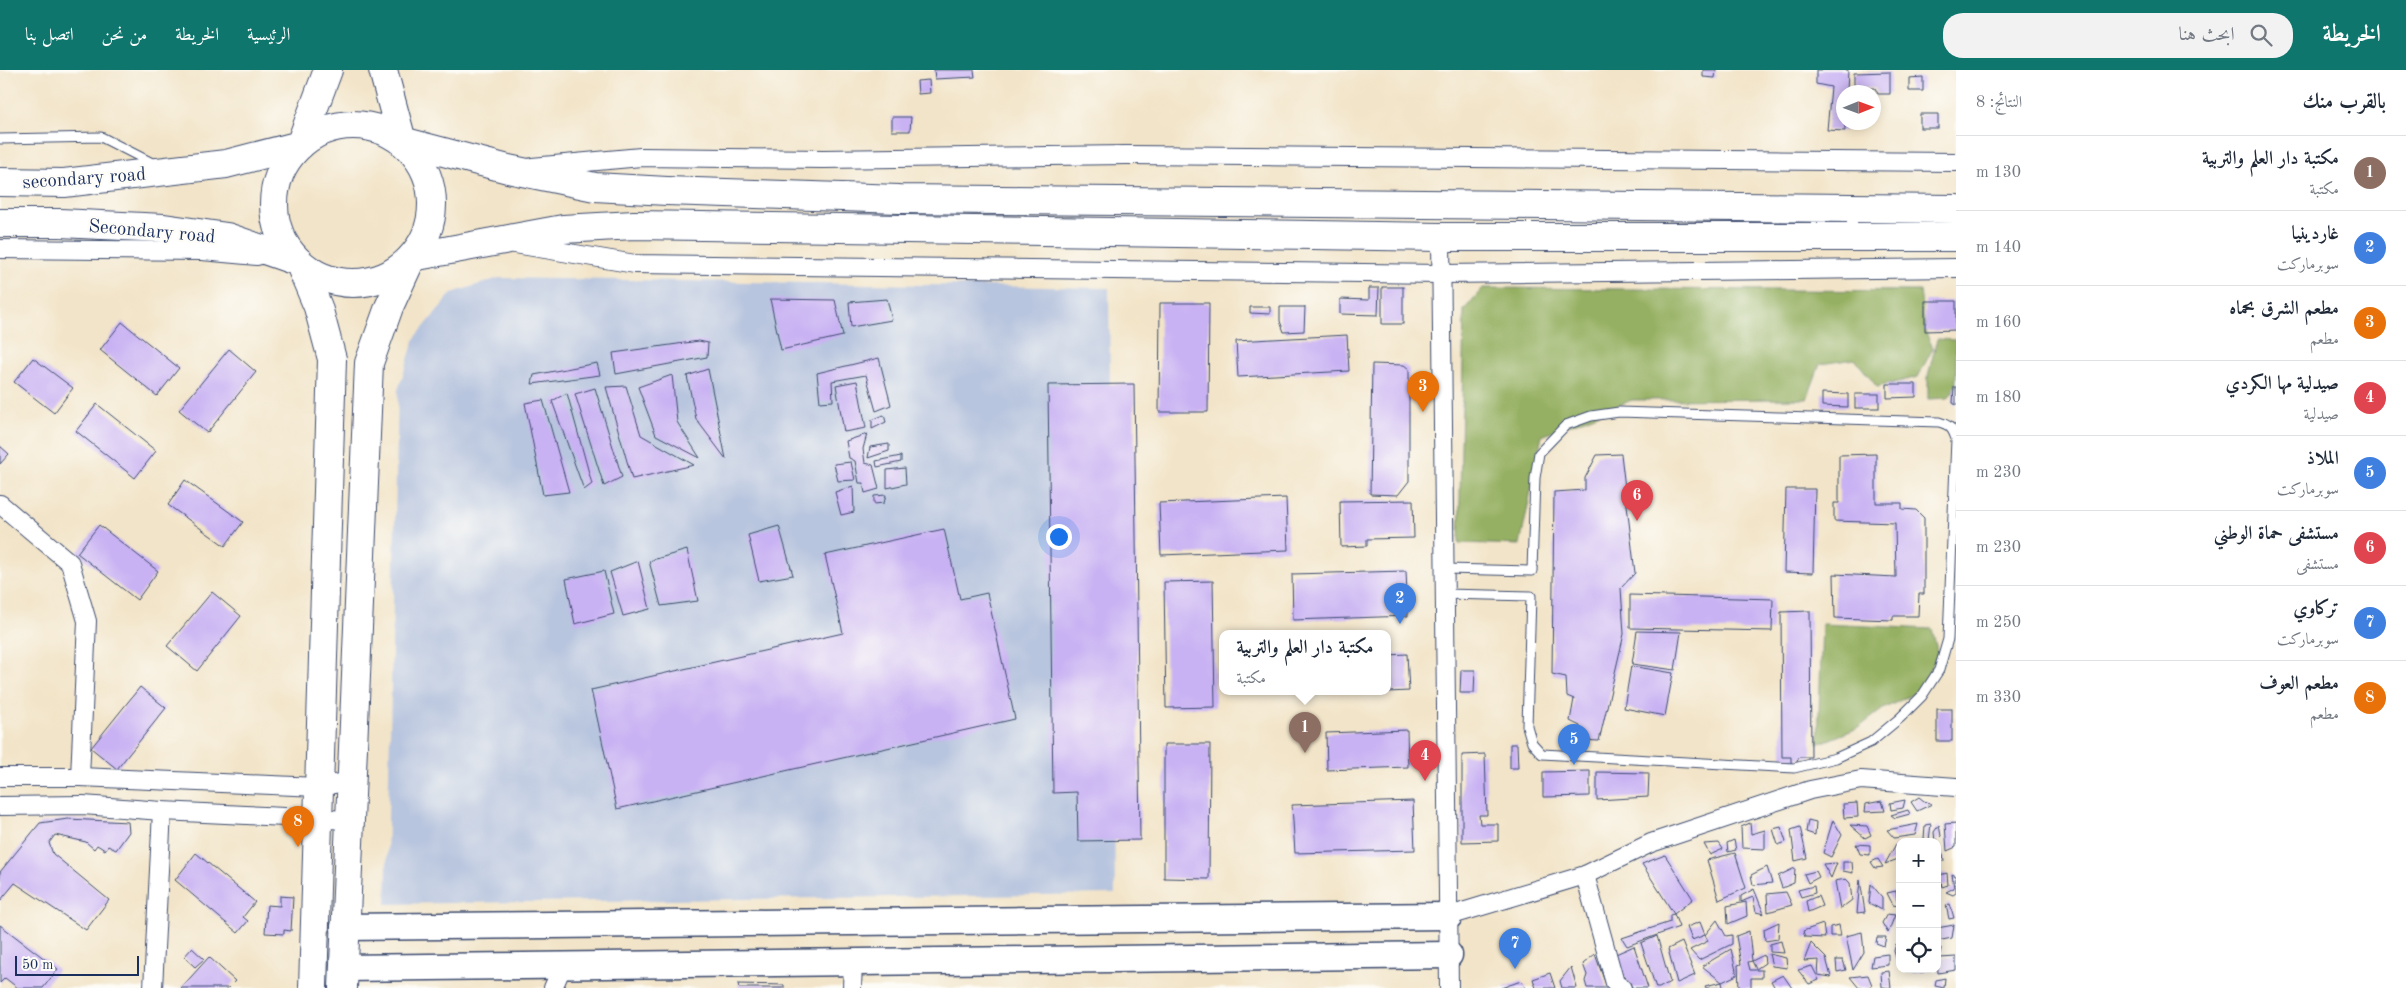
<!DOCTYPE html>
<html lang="ar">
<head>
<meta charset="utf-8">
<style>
	body { margin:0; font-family:"Old Standard TT",Amiri,serif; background:#f2f2f3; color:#1f2937; direction:rtl }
	.controls { position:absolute; right:15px; bottom:15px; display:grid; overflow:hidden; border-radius:10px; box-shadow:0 2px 12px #0003 }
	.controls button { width:45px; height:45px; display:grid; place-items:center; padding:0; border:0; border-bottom:1px solid #e0e1e3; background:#fff; color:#1f2937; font:25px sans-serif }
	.compass { position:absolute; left:1836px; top:15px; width:45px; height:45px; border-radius:50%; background:#fff; box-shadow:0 2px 12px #0003; rotate:89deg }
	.scale { position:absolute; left:15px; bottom:12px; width:124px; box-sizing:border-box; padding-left:5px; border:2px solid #1b2f5e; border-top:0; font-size:14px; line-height:18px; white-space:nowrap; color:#1b2f5e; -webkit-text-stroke:4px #fdfcf7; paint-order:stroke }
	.you { position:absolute; left:1058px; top:466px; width:18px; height:18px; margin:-12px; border:4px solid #fff; border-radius:50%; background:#1a73e8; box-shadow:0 0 0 8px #1a73e833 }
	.badge { display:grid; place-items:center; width:32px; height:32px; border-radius:50%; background:#0f766e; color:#fff; font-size:16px; font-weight:700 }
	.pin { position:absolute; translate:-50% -41px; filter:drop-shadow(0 1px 2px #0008) }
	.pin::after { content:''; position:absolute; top:26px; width:18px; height:15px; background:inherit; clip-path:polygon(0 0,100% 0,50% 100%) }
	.popup { position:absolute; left:1219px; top:560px; width:172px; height:65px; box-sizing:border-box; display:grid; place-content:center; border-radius:10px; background:#fff; filter:drop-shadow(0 1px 4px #0005); font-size:16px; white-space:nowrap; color:#747a83 }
	.popup b { font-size:19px; color:#1f2937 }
	.popup::after { content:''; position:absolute; left:50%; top:100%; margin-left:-10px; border:10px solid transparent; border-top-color:#fff }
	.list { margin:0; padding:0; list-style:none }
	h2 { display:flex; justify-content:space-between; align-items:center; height:65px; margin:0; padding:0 20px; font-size:21px }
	h2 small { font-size:16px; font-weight:400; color:#747a83 }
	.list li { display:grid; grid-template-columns:32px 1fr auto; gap:15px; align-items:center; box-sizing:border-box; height:75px; padding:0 20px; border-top:1px solid #e0e1e3 }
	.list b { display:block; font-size:19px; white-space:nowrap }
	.list p { margin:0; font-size:16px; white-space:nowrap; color:#747a83 }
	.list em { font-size:16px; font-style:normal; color:#747a83 }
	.icon { flex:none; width:28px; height:28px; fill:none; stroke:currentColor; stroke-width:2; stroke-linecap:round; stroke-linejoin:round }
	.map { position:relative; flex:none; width:1956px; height:918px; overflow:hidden; direction:ltr }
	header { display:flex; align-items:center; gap:30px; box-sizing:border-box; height:70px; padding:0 25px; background:#0f766e; color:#fff }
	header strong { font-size:24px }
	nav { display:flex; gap:28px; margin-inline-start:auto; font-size:18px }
	.search { width:350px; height:45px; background:#f2f2f3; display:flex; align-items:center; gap:12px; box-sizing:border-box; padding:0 18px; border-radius:20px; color:#747a83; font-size:19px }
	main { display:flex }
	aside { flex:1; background:#fff }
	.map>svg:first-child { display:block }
	.industrial { fill:#b8c5de }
	.forest { fill:#95b062; stroke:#587060 }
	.building { fill:#c9b2f3 }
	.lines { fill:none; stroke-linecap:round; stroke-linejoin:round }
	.lane-casing { stroke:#3b4a6e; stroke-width:11 }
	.street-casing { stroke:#3b4a6e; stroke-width:20 }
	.secondary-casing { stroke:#3b4a6e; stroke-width:29 }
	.primary-casing { stroke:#3b4a6e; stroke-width:30 }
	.lane { stroke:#fff; stroke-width:9 }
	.street { stroke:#fff; stroke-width:18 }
	.secondary { stroke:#fff; stroke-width:26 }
	.primary { stroke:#fff; stroke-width:28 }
	.labels { text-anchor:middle; stroke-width:5; stroke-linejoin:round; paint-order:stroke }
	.street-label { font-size:19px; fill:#1b2f5e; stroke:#fdfcf7 }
</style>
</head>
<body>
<header>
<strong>الخريطة</strong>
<div class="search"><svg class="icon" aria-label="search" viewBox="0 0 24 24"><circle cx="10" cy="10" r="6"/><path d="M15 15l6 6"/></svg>ابحث هنا</div>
<nav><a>الرئيسية</a><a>الخريطة</a><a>من نحن</a><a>اتصل بنا</a></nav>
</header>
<main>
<aside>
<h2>بالقرب منك<small>النتائج: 8</small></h2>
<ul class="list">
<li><span class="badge" style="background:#8d6e63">1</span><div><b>مكتبة دار العلم والتربية</b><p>مكتبة</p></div><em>130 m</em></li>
<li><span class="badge" style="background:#3f7fe0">2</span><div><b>غاردينيا</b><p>سوبرماركت</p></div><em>140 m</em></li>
<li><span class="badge" style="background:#e8710a">3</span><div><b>مطعم الشرق بحماه</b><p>مطعم</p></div><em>160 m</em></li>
<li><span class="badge" style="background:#e0444e">4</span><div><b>صيدلية مها الكردي</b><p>صيدلية</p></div><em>180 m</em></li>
<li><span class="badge" style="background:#3f7fe0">5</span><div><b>الملاذ</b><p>سوبرماركت</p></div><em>230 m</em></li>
<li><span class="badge" style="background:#e0444e">6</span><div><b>مستشفى حماة الوطني</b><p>مستشفى</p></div><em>230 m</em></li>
<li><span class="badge" style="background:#3f7fe0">7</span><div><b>تركاوي</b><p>سوبرماركت</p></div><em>250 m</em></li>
<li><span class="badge" style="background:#e8710a">8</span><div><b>مطعم العوف</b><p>مطعم</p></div><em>330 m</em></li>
</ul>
</aside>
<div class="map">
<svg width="1956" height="918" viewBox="0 0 1956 918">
	<rect width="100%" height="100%" fill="#fdfcf7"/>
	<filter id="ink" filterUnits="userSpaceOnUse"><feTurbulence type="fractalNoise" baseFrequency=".02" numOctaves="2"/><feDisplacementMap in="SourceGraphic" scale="10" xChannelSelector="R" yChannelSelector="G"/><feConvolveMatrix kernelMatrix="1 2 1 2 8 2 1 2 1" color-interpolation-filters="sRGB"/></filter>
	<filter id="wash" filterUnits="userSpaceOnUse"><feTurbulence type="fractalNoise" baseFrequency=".0096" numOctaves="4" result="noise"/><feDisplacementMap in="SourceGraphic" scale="20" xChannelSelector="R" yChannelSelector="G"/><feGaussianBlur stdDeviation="1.12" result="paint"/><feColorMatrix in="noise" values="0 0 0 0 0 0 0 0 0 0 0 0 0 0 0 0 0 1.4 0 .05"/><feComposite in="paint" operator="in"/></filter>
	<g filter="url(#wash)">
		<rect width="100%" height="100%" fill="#f2e4c8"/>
		<path class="industrial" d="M499,208L1109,218L1115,824L386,834L398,320L415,268L452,223Z"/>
		<g class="forest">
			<path d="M1483,218L1920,221L1925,261L1933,278L1918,307L1877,317L1855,289L1820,294L1807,329L1632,330L1542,366L1520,475L1459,473L1464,240Z"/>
			<path d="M1937,269L1956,270V317L1948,328L1928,329V306Z"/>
			<path d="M1822,554L1932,559L1938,584L1919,621L1883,639L1858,658L1818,674Z"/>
		</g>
		<g id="blocks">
			<g class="building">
				<path d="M934,0H974L975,7L935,9Z"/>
				<path d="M1703,0H1716L1715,8L1703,7Z"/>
				<path d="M1816,0H1848L1847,22H1844L1845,61L1827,60L1831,17L1816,14Z"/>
				<path d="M1890,2V24H1878L1875,18L1854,19V3Z"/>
				<path d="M1923,7V21H1909V8Z"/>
				<path d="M929,10L930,23L918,24L917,11Z"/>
				<rect x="1920" y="44" width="18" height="14"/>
				<path d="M892,47H911L910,61H892Z"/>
				<rect x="1382" y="217" width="21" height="37"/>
				<path d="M1369,218H1379L1378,245L1340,244V229L1369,230Z"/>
				<path d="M770,229L835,230L843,266L781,280Z"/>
				<path d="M887,229L892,250L851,257L849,232Z"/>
				<path d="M1925,231H1956V260L1925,261Z"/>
				<path d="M1160,233H1209L1208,342H1159Z"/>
				<path d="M1250,237H1270V244L1250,243Z"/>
				<path d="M1280,237H1305L1304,261L1284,262L1280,251Z"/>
				<path d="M122,252L179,298L157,326L100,280Z"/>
				<path d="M1347,265L1349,301L1238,307L1236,271Z"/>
				<path d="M699,271L708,273L707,287L616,304L613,283Z"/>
				<path d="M229,279L256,302L207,363L179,340Z"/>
				<path d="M33,288L73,318L54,343L14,312Z"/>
				<path d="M879,288L891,335L876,341L866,305L832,311L833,331L820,332L817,303Z"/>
				<path d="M597,293L600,305L532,314L534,305Z"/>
				<path d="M1372,294L1404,295L1409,299V411L1398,425L1370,424Z"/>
				<path d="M708,299L726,389L696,349L687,306Z"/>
				<path d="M672,305L677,352L700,388L656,365L638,317Z"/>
				<path d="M857,311L866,358L844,362L836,315Z"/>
				<path d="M1134,314L1140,770L1078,771L1077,722L1053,723L1048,315Z"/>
				<path d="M1887,314H1916V327L1887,328Z"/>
				<path d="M626,316L641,365L694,395L632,409L606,317Z"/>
				<path d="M1954,317H1956V335L1953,333Z"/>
				<path d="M595,318L622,407L604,416L575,324Z"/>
				<path d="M567,323L592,414L584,420L552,331Z"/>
				<path d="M1822,323L1848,324V337L1822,336Z"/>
				<rect x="1855" y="324" width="24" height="14"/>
				<path d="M543,330L569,422L543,425L525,333Z"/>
				<path d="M97,334L156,381L135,408L76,361Z"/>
				<path d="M884,345L886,352L872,359V350Z"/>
				<path d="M867,364L863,379L865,393L873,395L879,419L865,423L863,413H859L855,391L849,388L846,371Z"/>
				<path d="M889,374V381L868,388L870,377Z"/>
				<path d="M0,376L9,384L0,394Z"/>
				<path d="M1621,384L1635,503L1621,518L1624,564L1599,671L1579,670L1580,656L1570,651L1574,629L1567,626L1566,607L1552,604L1554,422L1585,420V408L1597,385Z"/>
				<path d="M1876,384V433H1902V439L1916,440L1924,448V524H1919L1918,546H1893V550L1835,548L1834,504L1896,507L1895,453L1834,451V433H1839V385Z"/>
				<path d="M901,386V392L877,397L876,391Z"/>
				<path d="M851,392L855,410L838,411L834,394Z"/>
				<path d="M905,398L906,414L887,418V400Z"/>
				<path d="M185,410L243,452L225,476L168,435Z"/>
				<path d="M853,416L854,442L841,445L835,422Z"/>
				<path d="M1786,419H1815L1813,503L1784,502Z"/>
				<path d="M886,425L884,433L874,434V426Z"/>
				<path d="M1286,428L1288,480L1161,485L1159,433Z"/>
				<path d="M1413,430L1414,468L1367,469V476L1341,477L1340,431Z"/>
				<path d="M99,455L158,501L137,530L77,483Z"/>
				<path d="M779,456L793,505L759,511L748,465Z"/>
				<path d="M944,459L960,529L987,523L1015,649L617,739L591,620L843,563L825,485Z"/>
				<path d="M687,480L698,531L661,536L649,491Z"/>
				<path d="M638,491L650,539L623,546L610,502Z"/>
				<path d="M604,501L614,544L575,554L566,509Z"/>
				<path d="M1406,501L1408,546L1293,550L1292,504Z"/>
				<path d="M1213,511L1215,637L1166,638L1164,512Z"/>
				<path d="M212,522L241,546L197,601L167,576Z"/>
				<path d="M1630,525L1773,529L1772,561L1630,558Z"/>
				<path d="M1810,541L1811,687H1799L1796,694H1791V687H1782L1781,542Z"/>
				<path d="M1637,561L1681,562L1675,600L1632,594Z"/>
				<path d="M1407,584L1409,621L1388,622V585Z"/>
				<path d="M1631,596L1673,603L1665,646L1624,638Z"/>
				<path d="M1461,600H1475L1474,623H1460Z"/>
				<path d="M140,617L166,638L117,699L91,678Z"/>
				<rect x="1937" y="639" width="15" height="32"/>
				<path d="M1407,660L1408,697L1327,700L1326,663Z"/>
				<path d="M1164,674H1210L1209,809L1164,808Z"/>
				<path d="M1510,674H1517L1518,698H1510Z"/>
				<path d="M1485,684L1487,745H1479L1480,754H1498V771L1462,772V685Z"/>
				<path d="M1590,701V726L1543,727V702Z"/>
				<path d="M1597,702L1649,703L1648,727L1597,730Z"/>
				<path d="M1919,727L1924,731L1932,734L1917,741L1911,732Z"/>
				<path d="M1905,730L1903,738L1891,740L1890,733Z"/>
				<path d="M1413,731L1415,780L1295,783L1292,735Z"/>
				<path d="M1882,731L1885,741L1865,742L1866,734Z"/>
				<path d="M1857,733L1858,747L1844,748L1843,734Z"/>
				<path d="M1908,740L1910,744L1895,748L1891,745Z"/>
				<path d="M68,749L128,752L129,762L116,780L108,776L105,780L97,775L94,779L86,772L55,765L49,773L53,784L109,830L86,860L15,813L0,831V802L40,753Z"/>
				<path d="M1808,750L1816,752L1815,765L1806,762Z"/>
				<path d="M1833,750L1842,765L1831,787L1823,783Z"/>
				<path d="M1750,753L1751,764L1765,760V779L1742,778L1741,757Z"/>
				<path d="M1956,753V777L1947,781L1945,754Z"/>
				<path d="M1918,754L1915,765L1894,768L1887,760Z"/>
				<path d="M1931,754L1929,770L1924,769L1925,755Z"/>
				<path d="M1850,755L1867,756L1871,765L1865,768Z"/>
				<path d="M1939,755L1941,766L1935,772L1934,762Z"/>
				<path d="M1781,757L1786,772L1778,775L1773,759Z"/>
				<path d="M1800,757L1807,788L1795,791L1791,760Z"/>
				<path d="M1734,770L1736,780L1728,782L1727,773Z"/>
				<path d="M1719,773L1723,779L1710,785L1704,774Z"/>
				<path d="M1856,774L1870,775V785L1860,784Z"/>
				<path d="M1896,774L1898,789L1885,794Z"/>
				<path d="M196,783L255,832L243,847L248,851L238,863L175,810Z"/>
				<path d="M1735,783L1746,818L1719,830L1707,790Z"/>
				<path d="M1937,783L1943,784L1944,791L1937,792Z"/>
				<path d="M1665,785L1693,829L1674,844L1642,794Z"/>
				<path d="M1878,789L1883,797L1875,798L1871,792Z"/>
				<path d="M1843,792H1852L1853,803L1843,801Z"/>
				<path d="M1837,793L1831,808L1823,794Z"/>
				<path d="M1767,797L1772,813L1753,815L1751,805Z"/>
				<path d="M1795,798L1794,813L1782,818L1778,806Z"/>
				<path d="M1816,801L1819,807L1808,813L1804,804Z"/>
				<path d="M1947,803L1948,815L1942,817L1940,805Z"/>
				<path d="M1952,804L1956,806V823L1953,825L1946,822L1954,818Z"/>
				<path d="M1846,809L1850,813L1852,830L1840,839L1835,811Z"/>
				<path d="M1860,810L1865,842L1857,843Z"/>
				<path d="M1871,814L1882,827V840L1869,833Z"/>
				<path d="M1814,816L1815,823L1801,827L1798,820Z"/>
				<path d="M1754,819L1764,844L1756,842L1753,827L1741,832V826Z"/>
				<path d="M1896,821L1898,836L1893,835L1887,823Z"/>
				<path d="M1786,822L1792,835L1768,842L1767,824Z"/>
				<path d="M280,826L293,827L291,861L284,860V864L265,863L267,835L280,836Z"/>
				<path d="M1818,826L1822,836L1808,842L1806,831Z"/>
				<path d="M1746,832L1747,846L1728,854L1727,836Z"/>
				<path d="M1950,834L1954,848L1949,849L1946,835Z"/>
				<path d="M1674,844L1679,857L1627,876L1622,868L1670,852V845Z"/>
				<path d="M1887,844L1895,845L1888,863L1882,853Z"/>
				<path d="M1717,850L1726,866L1732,865V874L1699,890L1690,880L1708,871L1705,865Z"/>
				<path d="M1700,852L1705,865L1692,870L1687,857Z"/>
				<path d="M1779,852L1778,869L1765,871L1764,859Z"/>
				<path d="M1823,854L1825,868L1805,867L1803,861Z"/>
				<path d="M0,855L58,899L43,918H18L5,908L0,913Z"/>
				<path d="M1839,855L1841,866H1830V857Z"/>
				<path d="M1954,855L1952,868L1937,871V858Z"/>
				<path d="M1749,861L1752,891L1764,885L1765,893L1756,899L1752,891L1748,892L1750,900H1762V908H1751V918H1739L1738,895L1741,894L1736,866Z"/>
				<path d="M1862,862L1864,882L1853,900L1846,866Z"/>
				<path d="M1657,866L1670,912L1659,918H1656L1641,873Z"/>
				<path d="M1877,867H1886L1884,876L1876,873Z"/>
				<path d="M1781,871L1784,883L1770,882V874Z"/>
				<path d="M1682,872L1695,905L1677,913L1668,879Z"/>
				<path d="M1811,873L1826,888L1831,907L1818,905L1819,890L1804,891Z"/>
				<path d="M1896,874L1900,879V894H1898L1894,881Z"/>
				<path d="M1634,876L1648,918H1633L1623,906L1615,905L1609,887Z"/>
				<path d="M192,878L204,889L195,897L184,887Z"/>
				<path d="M1937,878H1941L1940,888L1956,887V900L1938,903Z"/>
				<path d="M1731,879L1737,905L1722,912L1702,896Z"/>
				<path d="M1595,884L1607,918H1587L1585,911L1587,905L1583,894Z"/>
				<path d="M1769,884L1786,888L1787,898L1772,896Z"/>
				<path d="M1888,884V895L1871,897L1873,886Z"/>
				<path d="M209,887L235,911L228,918H181Z"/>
				<path d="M1836,890H1843L1846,900L1837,902Z"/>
				<path d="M1812,896L1819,910L1809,914L1798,900Z"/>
				<path d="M1571,897L1577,918H1562L1560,911Z"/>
				<path d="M1909,899H1923L1924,902L1913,903Z"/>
				<path d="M1889,901L1891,918L1882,917L1881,902Z"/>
				<path d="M1550,903L1555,918H1536L1533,909Z"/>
				<path d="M1783,905L1792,918H1775L1771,911Z"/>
				<path d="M1868,905L1872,915L1868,918H1859L1850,907Z"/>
				<path d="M1945,908L1944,918L1935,916L1936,910Z"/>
				<path d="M1521,911L1526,918H1501Z"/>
				<path d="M1722,912L1723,918H1706L1705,916Z"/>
				<path d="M738,914L784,915V918H739Z"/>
			</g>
		</g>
	</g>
	<g filter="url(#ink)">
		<use href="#blocks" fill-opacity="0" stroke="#3b4a6e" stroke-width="1"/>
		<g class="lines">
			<g class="lane-casing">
				<g id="lane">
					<path d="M0,69L101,67L156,95"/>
					<path d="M1445,499L1532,501L1535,408L1539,383L1566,355L1591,346L1619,342L1939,352C1950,355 1953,359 1956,369L1948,569L1939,600L1922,626L1900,648L1871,672L1836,688L1794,698L1542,684L1532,673L1527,656L1531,526L1445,524"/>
				</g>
			</g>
			<g class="street-casing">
				<g id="street">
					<path d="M532,97L641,87L823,89L1127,85L1956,92"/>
					<path d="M1441,167L1449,918"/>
					<path d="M515,174L635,194L1442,204L1956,198"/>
					<path d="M0,179L202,181L257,186"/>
					<path d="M0,434L70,493L87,551L80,707"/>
					<path d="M0,707H80L318,717L351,711"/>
					<path d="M0,736L83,735L162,741L349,750"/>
					<path d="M1585,805L1615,913L1622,918"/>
					<path d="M1449,846L1585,805L1651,773L1810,720L1861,710L1956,717"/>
					<path d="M153,918L162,741"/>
					<path d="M553,918L563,895"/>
					<path d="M852,918L853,892"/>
				</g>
			</g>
			<g class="secondary-casing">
				<g id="secondary">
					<path d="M344,857L1449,846"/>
					<path d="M343,898L1449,885"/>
				</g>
			</g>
			<g class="primary-casing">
				<g id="primary">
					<path d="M383,0L402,71L508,99L595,117L667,121L899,129L1956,139"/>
					<circle cx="353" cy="134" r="79"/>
					<path d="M0,112L64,113L226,94L300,75L328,0"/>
					<path d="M0,153H60L164,158L227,167L299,192L318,237L332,289L313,918"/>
					<path d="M343,918L369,293L389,237L412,187L563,159L634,155L1441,167H1956"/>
				</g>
			</g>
			<use href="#lane" class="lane"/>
			<use href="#street" class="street"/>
			<use href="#secondary" class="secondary"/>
			<use href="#primary" class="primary"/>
		</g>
	</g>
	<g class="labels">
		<g class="street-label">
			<text transform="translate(84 107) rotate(-4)" y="7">secondary road</text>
			<text transform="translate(152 160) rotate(5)" y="7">Secondary road</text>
		</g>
	</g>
</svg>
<div class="controls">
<button>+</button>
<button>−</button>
<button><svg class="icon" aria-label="locate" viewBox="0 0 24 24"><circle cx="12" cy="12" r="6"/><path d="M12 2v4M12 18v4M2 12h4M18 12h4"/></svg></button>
</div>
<svg class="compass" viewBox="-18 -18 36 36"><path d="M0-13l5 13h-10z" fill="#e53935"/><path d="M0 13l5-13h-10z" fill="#747a83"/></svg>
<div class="scale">50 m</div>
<div class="you"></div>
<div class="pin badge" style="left:1305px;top:683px;background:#8d6e63">1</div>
<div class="popup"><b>مكتبة دار العلم والتربية</b>مكتبة</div>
<div class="pin badge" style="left:1400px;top:554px;background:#3f7fe0">2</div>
<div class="pin badge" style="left:1423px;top:342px;background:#e8710a">3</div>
<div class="pin badge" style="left:1425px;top:711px;background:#e0444e">4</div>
<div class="pin badge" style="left:1574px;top:695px;background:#3f7fe0">5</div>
<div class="pin badge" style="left:1637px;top:451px;background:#e0444e">6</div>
<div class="pin badge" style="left:1515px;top:899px;background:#3f7fe0">7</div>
<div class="pin badge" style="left:298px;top:777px;background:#e8710a">8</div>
</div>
</main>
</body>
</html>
